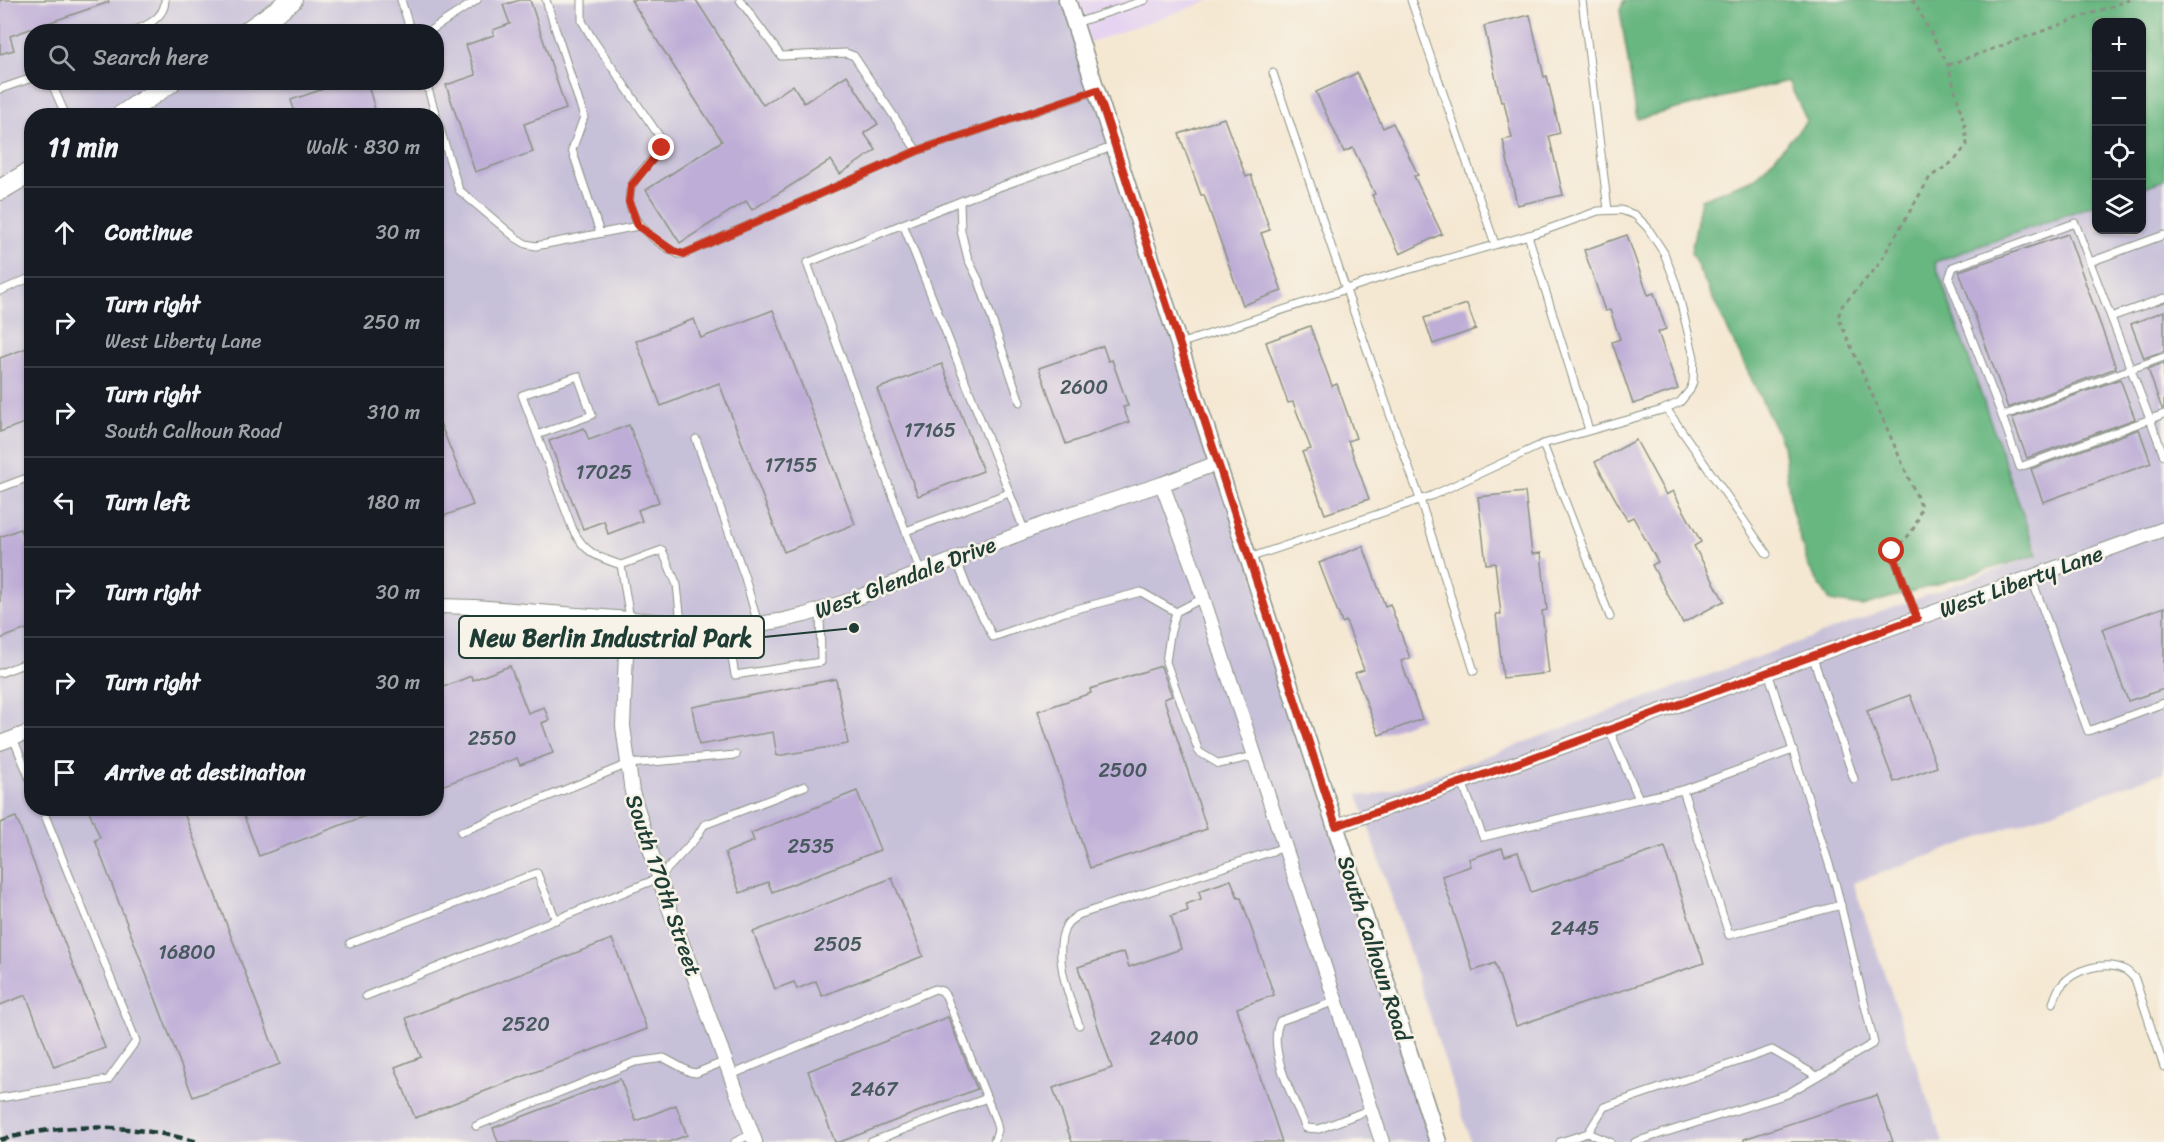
<!DOCTYPE html>
<html lang="en">
<head>
<meta charset="utf-8">
<style>
	body { margin:0; font-family:Sriracha,sans-serif; background:#242831; color:#f1f3f6 }
	.controls { position:absolute; right:18px; top:18px; display:grid; overflow:hidden; border-radius:12px; box-shadow:0 2px 4px #0004 }
	.controls button { width:54px; height:54px; display:grid; place-items:center; padding:0; border:0; border-bottom:2px solid #363941; background:#171b24; color:#f1f3f6; font:30px sans-serif }
	.stop { position:absolute; width:18px; height:18px; margin:-14px; border:4px solid #c8321e; border-radius:50%; background:#fff }
	.stop.end { background:#c8321e; border-color:#fff; box-shadow:0 2px 6px #0008 }
	.list { margin:0; padding:0; list-style:none }
	h2 { display:flex; justify-content:space-between; align-items:center; height:78px; margin:0; padding:0 24px; font-size:26px }
	h2 small { font-size:20px; font-weight:400; color:#9ea1a6 }
	.list li { display:grid; grid-template-columns:39px 1fr auto; gap:18px; align-items:center; box-sizing:border-box; height:90px; padding:0 24px; border-top:2px solid #363941 }
	.list b { display:block; font-size:22px; white-space:nowrap }
	.list p { margin:0; font-size:20px; white-space:nowrap; color:#9ea1a6 }
	.list em { font-size:20px; font-style:normal; color:#9ea1a6 }
	.icon { flex:none; width:33px; height:33px; fill:none; stroke:currentColor; stroke-width:2; stroke-linecap:round; stroke-linejoin:round }
	.map { position:relative; flex:none; width:2164px; height:1142px; overflow:hidden }
	.search { position:absolute; background:#171b24; box-shadow:0 2px 4px #0004; left:24px; top:24px; width:420px; height:66px; display:flex; align-items:center; gap:15px; box-sizing:border-box; padding:0 21px; border-radius:24px; color:#9ea1a6; font-size:22px }
	.panel { position:absolute; background:#171b24; box-shadow:0 2px 4px #0004; left:24px; top:108px; width:420px; height:708px; border-radius:24px }
	.map>svg:first-child { display:block }
	.built { fill:#e5d3f1 }
	.industrial { fill:#c7c0d9; fill-rule:evenodd }
	.forest { fill:#67b680; stroke:#437a5a; stroke-width:1.5 }
	.building { fill:#beadd7 }
	.lines { fill:none; stroke-linecap:round; stroke-linejoin:round }
	.service-casing { stroke:#8a9284; stroke-width:9 }
	.minor-casing { stroke:#8a9284; stroke-width:16 }
	.tertiary-casing { stroke:#8a9284; stroke-width:19 }
	.secondary-casing { stroke:#8a9284; stroke-width:22 }
	.path { stroke:#8a9284; stroke-width:3; stroke-dasharray:4.5 4.5; stroke-linecap:butt }
	.service { stroke:#fff; stroke-width:7 }
	.minor { stroke:#fff; stroke-width:14 }
	.tertiary { stroke:#fff; stroke-width:16 }
	.secondary { stroke:#fff; stroke-width:20 }
	.rail { stroke:#1f3d34; stroke-width:4.5; stroke-dasharray:9 4.5; stroke-linecap:butt }
	.route { stroke:#c8321e; stroke-width:8 }
	.labels { text-anchor:middle; stroke-width:5; stroke-linejoin:round; paint-order:stroke }
	.number-label { font-size:20px; fill:#47595d }
	.street-label { font-size:22px; fill:#1f3d34; stroke:#f7f3e8 }
	.leader { fill:none; stroke:#1f3d34; stroke-width:2 }
	.callout-dot { fill:#1f3d34; stroke:#f7f3e8; stroke-width:2 }
	.callout { fill:#f7f3e8; stroke:#1f3d34; stroke-width:2 }
	.callout-label { font-size:24px; text-anchor:middle; font-weight:bold; fill:#1f3d34 }
</style>
</head>
<body>
<div class="map">
<svg width="2164" height="1142" viewBox="0 0 2164 1142">
	<rect width="100%" height="100%" fill="#f7f3e8"/>
	<filter id="ink" filterUnits="userSpaceOnUse"><feTurbulence type="fractalNoise" baseFrequency=".0167" numOctaves="2"/><feDisplacementMap in="SourceGraphic" scale="12" xChannelSelector="R" yChannelSelector="G"/><feConvolveMatrix kernelMatrix="1 2 1 2 8 2 1 2 1" color-interpolation-filters="sRGB"/></filter>
	<filter id="wash" filterUnits="userSpaceOnUse"><feTurbulence type="fractalNoise" baseFrequency=".008" numOctaves="4" result="noise"/><feDisplacementMap in="SourceGraphic" scale="24" xChannelSelector="R" yChannelSelector="G"/><feGaussianBlur stdDeviation="1.35" result="paint"/><feColorMatrix in="noise" values="0 0 0 0 0 0 0 0 0 0 0 0 0 0 0 0 0 1.4 0 .05"/><feComposite in="paint" operator="in"/></filter>
	<g filter="url(#wash)">
		<rect width="100%" height="100%" fill="#f5e8d3"/>
		<path class="built" d="M1067,0H1212L1082,45Z"/>
		<g class="industrial">
			<path d="M0,0H1067L1438,1142H0ZM32,32H436V82H32ZM32,116H436V808H32Z"/>
			<path d="M2164,180V772L1853,883L1943,1142H1471L1358,794L1371,796L1399,788L2037,555L1935,262L2096,204V230H2142V188Z"/>
		</g>
		<path class="forest" d="M1624,0H2164V180L2142,188V22H2096V204L1935,262L2037,555L1862,606L1830,601L1808,566L1791,507L1783,445L1691,253L1701,199L1756,178L1807,121L1788,81L1637,119L1620,10Z"/>
		<g id="blocks">
			<g class="building">
				<path d="M0,0H108L109,2L10,36L14,50L0,54Z"/>
				<path d="M520,0H530L566,109L524,124L533,152L475,172L446,85L476,75L466,45L494,35L493,30L510,24L503,5Z"/>
				<path d="M631,0H696L763,105L793,85L804,103L847,75L878,124L864,133L876,150L840,174L831,160L752,210L746,201L680,243L646,190L722,141Z"/>
				<path d="M1530,15L1544,77L1547,76L1560,133L1549,136L1563,195L1517,205L1503,140L1512,138L1504,102H1501L1484,26Z"/>
				<path d="M1357,73L1383,128L1393,123L1418,175L1414,176L1442,234L1400,254L1372,195L1375,194L1353,148L1344,152L1316,92Z"/>
				<path d="M344,82H367L377,116H296L291,100Z"/>
				<path d="M1224,118L1246,177L1251,175L1270,230L1261,233L1282,291L1243,305L1204,195H1201L1179,134Z"/>
				<path d="M2068,234L2116,368L2008,408L1959,271Z"/>
				<path d="M1627,235L1648,295L1654,293L1666,329L1658,332L1678,389L1633,404L1612,342L1620,339L1610,310L1605,311L1584,250Z"/>
				<path d="M1467,304L1476,329L1433,344L1424,318Z"/>
				<path d="M773,310L855,524L784,552L719,383L661,406L636,341L694,319L701,338Z"/>
				<path d="M2164,311V351L2144,358L2131,324Z"/>
				<path d="M1310,326L1332,386L1337,384L1356,438L1348,441L1369,499L1325,514L1302,452L1311,449L1293,402L1288,403L1266,342Z"/>
				<path d="M32,346V420L0,432V358Z"/>
				<path d="M1103,346L1108,361L1112,360L1128,406L1123,407L1129,422L1066,444L1039,368Z"/>
				<path d="M2164,363V408L2162,409L2148,369Z"/>
				<path d="M942,364L983,471L918,496L877,389Z"/>
				<path d="M2120,379L2135,419L2027,458L2012,418Z"/>
				<path d="M436,413L473,505L436,519Z"/>
				<path d="M629,425L659,502L638,510L642,521L608,534L604,521L583,529L549,441L584,428L589,440Z"/>
				<path d="M2139,429L2151,463L2043,502L2031,469Z"/>
				<path d="M1636,440L1666,495L1673,491L1701,542L1694,546L1724,601L1683,623L1652,565L1658,562L1633,517L1627,520L1595,462Z"/>
				<path d="M1525,492L1532,554L1541,553L1547,610L1542,611L1549,673L1503,678L1496,614H1501L1495,563L1486,564L1478,497Z"/>
				<path d="M20,529L27,547L32,545V627L0,639V537Z"/>
				<path d="M1363,546L1385,606L1390,604L1410,658L1401,661L1422,719L1379,735L1355,673L1364,670L1346,621L1342,623L1319,563Z"/>
				<path d="M2164,607V689L2128,701L2102,629Z"/>
				<path d="M510,666L528,713L544,707L549,720L542,723L553,753L520,765L517,758L436,788V690L471,676L473,680Z"/>
				<path d="M1161,666L1172,696L1164,699L1207,829L1090,868L1038,711L1091,693L1090,689Z"/>
				<path d="M836,679L848,744L777,756L773,732L699,745L692,707Z"/>
				<path d="M1910,695L1937,767L1894,782L1867,711Z"/>
				<path d="M857,791L880,850L772,892L768,882L740,893L725,853L754,841L751,833Z"/>
				<path d="M88,808H182L280,1064L193,1097L95,840L100,838Z"/>
				<path d="M241,808H381V810L259,856Z"/>
				<path d="M16,817L105,1048L54,1067L26,995L0,1005V823Z"/>
				<path d="M1665,847L1704,963L1516,1026L1495,963L1473,971L1442,876L1471,866L1469,859L1502,848L1505,856L1518,852L1531,892Z"/>
				<path d="M892,878L923,956L822,996L816,981L797,989L794,982L775,989L753,932Z"/>
				<path d="M1231,880L1238,898H1241L1274,995L1237,1008L1282,1142H1072L1053,1088L1112,1068L1078,967L1124,952L1129,967L1181,949L1171,916L1188,911L1186,904L1201,899L1199,891Z"/>
				<path d="M612,939L647,1029L415,1118L395,1067L421,1057L406,1018Z"/>
				<path d="M948,1017L977,1089L840,1142H835L808,1071Z"/>
				<path d="M620,1079L636,1121L676,1105L687,1135L669,1142H498L493,1128Z"/>
				<path d="M1877,1095L1893,1142H1744V1139Z"/>
			</g>
		</g>
	</g>
	<g filter="url(#ink)">
		<use href="#blocks" fill-opacity="0" stroke="#8a9284" stroke-width="1.5"/>
		<g class="lines">
			<g class="service-casing">
				<g id="service">
					<path d="M401,0L411,32"/>
					<path d="M546,0L584,117L572,150L600,233"/>
					<path d="M582,0V21L592,38L664,143L662,148C654,158 634,177 631,188C622,219 655,242 678,254H684L917,151L1095,91"/>
					<path d="M740,0L781,56L846,53L854,56L917,151"/>
					<path d="M1411,0L1495,244"/>
					<path d="M1582,0L1608,210"/>
					<path d="M1076,23L1145,0"/>
					<path d="M131,32C146,26 165,18 165,0"/>
					<path d="M428,32L477,0"/>
					<path d="M1273,73L1346,290L1420,499L1474,671"/>
					<path d="M51,82L66,116"/>
					<path d="M426,82L436,116"/>
					<path d="M0,89L32,78"/>
					<path d="M436,116L459,190L516,238L526,244L536,246L638,226"/>
					<path d="M25,178L32,197"/>
					<path d="M960,202L961,231L968,259L979,281L1020,402"/>
					<path d="M903,224L971,197L1115,146"/>
					<path d="M1528,235L1589,430"/>
					<path d="M2090,262L2164,235"/>
					<path d="M0,291L32,277"/>
					<path d="M2111,317L2164,298"/>
					<path d="M1179,344L1383,277L1543,231L1598,211L1621,210L1635,215L1647,227L1664,253L1676,284L1694,357L1693,382L1690,390L1680,402L1662,410L1543,444L1431,496L1249,558"/>
					<path d="M2164,357L2002,416L2020,467L2164,414"/>
					<path d="M1666,408L1767,554"/>
					<path d="M2002,416L1949,279L1953,267L2075,223L2164,456"/>
					<path d="M537,435L592,415L578,376L522,395L573,530C585,553 597,557 621,565"/>
					<path d="M696,439L745,578L758,624"/>
					<path d="M1543,444L1610,617"/>
					<path d="M0,488L32,476"/>
					<path d="M906,531L1009,493"/>
					<path d="M1892,551L1917,618"/>
					<path d="M956,559L967,587L993,637L1065,612L1141,592L1176,612"/>
					<path d="M921,573L807,263L903,224L1025,532"/>
					<path d="M2031,577L2088,731L2164,703"/>
					<path d="M1203,598L1176,612L1170,635L1166,662L1199,752L1219,764L1255,756"/>
					<path d="M630,619L621,565L662,550L677,585L681,623"/>
					<path d="M726,625L735,675L821,662L820,610"/>
					<path d="M1812,655L1854,779"/>
					<path d="M0,673L32,661"/>
					<path d="M1609,729L1639,799L1683,790"/>
					<path d="M13,738L32,784"/>
					<path d="M1793,750L1683,790L1729,935L1841,905"/>
					<path d="M1462,782L1483,837L1639,799"/>
					<path d="M461,832L628,764L736,755"/>
					<path d="M350,943L537,873L556,920"/>
					<path d="M366,996L659,878L696,838L704,825L805,786"/>
					<path d="M1336,1001L1280,1021C1266,1049 1295,1101 1306,1128L1319,1129L1371,1109"/>
					<path d="M2053,1003C2055,998 2057,990 2061,986C2074,969 2105,960 2125,970C2129,972 2132,976 2135,979L2164,1067"/>
					<path d="M1079,1025C1069,997 1051,952 1067,924C1070,920 1075,918 1078,915L1285,847"/>
					<path d="M731,1075L935,989L942,991L946,996L996,1121L998,1130L994,1142"/>
					<path d="M0,1098L108,1080L136,1041L42,808"/>
					<path d="M476,1126L635,1062L664,1058L690,1072L696,1073L726,1061"/>
					<path d="M1588,1133L1604,1107L1772,1050L1817,1076"/>
					<path d="M735,1142L752,1134"/>
					<path d="M871,1142L987,1098"/>
					<path d="M1560,1142L1588,1133L1610,1142"/>
					<path d="M1635,1142L1787,1094L1874,1043L1836,886L1768,672"/>
				</g>
			</g>
			<g class="minor-casing">
				<g id="minor">
					<path d="M1162,484L1193,568L1382,1142"/>
					<path d="M436,606L475,607L707,625L758,624L779,621L805,615L854,599L1067,515L1162,484L1217,463"/>
					<path d="M630,619L626,653L623,726L632,792L667,902L755,1142"/>
					<path d="M0,743L32,731"/>
					<path d="M1336,826L1523,761L2164,529"/>
				</g>
			</g>
			<g class="tertiary-casing">
				<path id="tertiary" d="M1067,0L1438,1142"/>
			</g>
			<g class="secondary-casing">
				<g id="secondary">
					<path d="M247,32L292,0"/>
					<path d="M121,116L171,82"/>
					<path d="M0,190L32,171"/>
				</g>
			</g>
			<g class="path">
				<path d="M1948,65L2129,0"/>
				<path d="M1900,544C1912,534 1919,521 1921,506L1838,317L1842,306L1877,267L1930,177L1954,161L1967,145L1965,126L1948,65L1913,0"/>
			</g>
			<use href="#service" class="service"/>
			<use href="#minor" class="minor"/>
			<use href="#tertiary" class="tertiary"/>
			<use href="#secondary" class="secondary"/>
			<path class="rail" d="M0,1140C66,1122 132,1124 198,1142"/>
		</g>
	</g>
	<g class="lines" filter="url(#ink)">
		<path class="route" d="M662,148L631,186L629,202L638,226L673,251L684,254L917,151L1097,90L1336,826L1523,761L1917,618L1892,551"/>
	</g>
	<g class="labels">
		<g class="number-label">
			<text x="1084" y="394">2600</text>
			<text x="930" y="437">17165</text>
			<text x="791" y="472">17155</text>
			<text x="604" y="479">17025</text>
			<text x="492" y="745">2550</text>
			<text x="1123" y="777">2500</text>
			<text x="811" y="853">2535</text>
			<text x="1575" y="935">2445</text>
			<text x="838" y="951">2505</text>
			<text x="187" y="959">16800</text>
			<text x="526" y="1031">2520</text>
			<text x="1174" y="1045">2400</text>
			<text x="874" y="1096">2467</text>
		</g>
		<g class="street-label">
			<text transform="translate(905 577) rotate(-21)" y="8">West Glendale Drive</text>
			<text transform="translate(2021 581) rotate(-20)" y="8">West Liberty Lane</text>
			<text transform="translate(664 885) rotate(71)" y="8">South 170th Street</text>
			<text transform="translate(1375 948) rotate(72)" y="8">South Calhoun Road</text>
		</g>
	</g>
	<path class="leader" d="M854 628L764 637"/>
	<circle class="callout-dot" cx="854" cy="628" r="6"/>
	<rect class="callout" x="459" y="616" width="305" height="42" rx="6"/>
	<g class="callout-label">
		<text x="611" y="646">New Berlin Industrial Park</text>
	</g>
</svg>
<div class="controls">
<button>+</button>
<button>−</button>
<button><svg class="icon" aria-label="locate" viewBox="0 0 24 24"><circle cx="12" cy="12" r="6"/><path d="M12 2v4M12 18v4M2 12h4M18 12h4"/></svg></button>
<button><svg class="icon" aria-label="layers" viewBox="0 0 24 24"><path d="M12 4l9 5-9 5-9-5zM3 14l9 5 9-5"/></svg></button>
</div>
<div class="stop" style="left:1892px;top:551px"></div>
<div class="stop end" style="left:662px;top:148px"></div>
<div class="search"><svg class="icon" aria-label="search" viewBox="0 0 24 24"><circle cx="10" cy="10" r="6"/><path d="M15 15l6 6"/></svg>Search here</div>
<section class="panel">
<h2>11 min<small>Walk · 830 m</small></h2>
<ul class="list">
<li><svg class="icon" aria-label="ahead" viewBox="0 0 24 24"><path d="M12 20V5M6 11l6-6 6 6"/></svg><div><b>Continue</b></div><em>30 m</em></li>
<li><svg class="icon" aria-label="right" viewBox="0 0 24 24"><path d="M7 20v-9h11M14 6l5 5-5 5"/></svg><div><b>Turn right</b><p>West Liberty Lane</p></div><em>250 m</em></li>
<li><svg class="icon" aria-label="right" viewBox="0 0 24 24"><path d="M7 20v-9h11M14 6l5 5-5 5"/></svg><div><b>Turn right</b><p>South Calhoun Road</p></div><em>310 m</em></li>
<li><svg class="icon" aria-label="left" viewBox="0 0 24 24"><path d="M17 20v-9H6M10 6l-5 5 5 5"/></svg><div><b>Turn left</b></div><em>180 m</em></li>
<li><svg class="icon" aria-label="right" viewBox="0 0 24 24"><path d="M7 20v-9h11M14 6l5 5-5 5"/></svg><div><b>Turn right</b></div><em>30 m</em></li>
<li><svg class="icon" aria-label="right" viewBox="0 0 24 24"><path d="M7 20v-9h11M14 6l5 5-5 5"/></svg><div><b>Turn right</b></div><em>30 m</em></li>
<li><svg class="icon" aria-label="arrive" viewBox="0 0 24 24"><path d="M6 21V4h12l-3 4 3 4H6"/></svg><div><b>Arrive at destination</b></div></li>
</ul>
</section>
</div>
</body>
</html>
